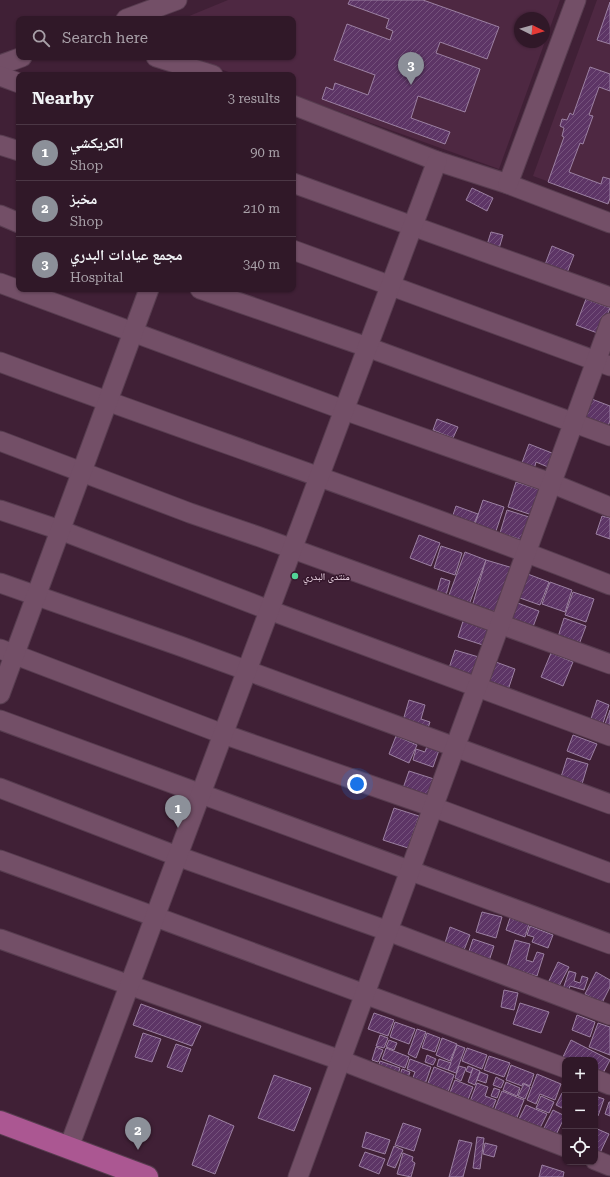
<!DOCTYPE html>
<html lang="en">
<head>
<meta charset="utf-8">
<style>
	body { margin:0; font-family:"Roboto Serif","Noto Naskh Arabic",serif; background:#382130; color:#f1f3f6 }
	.controls { position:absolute; right:12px; bottom:12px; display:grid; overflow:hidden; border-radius:8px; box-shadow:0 1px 3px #0004 }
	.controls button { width:36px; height:36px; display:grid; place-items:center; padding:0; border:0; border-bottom:1px solid #4b3745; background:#301828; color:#f1f3f6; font:20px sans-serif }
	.compass { position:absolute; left:514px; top:12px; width:36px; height:36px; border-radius:50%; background:#301828; box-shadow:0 1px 3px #0004; rotate:95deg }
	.you { position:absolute; left:357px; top:784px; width:14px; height:14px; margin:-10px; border:3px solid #fff; border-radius:50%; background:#1a73e8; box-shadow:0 0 0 6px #1a73e833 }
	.badge { display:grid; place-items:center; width:26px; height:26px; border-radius:50%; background:#8c9099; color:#fff; font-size:13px; font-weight:700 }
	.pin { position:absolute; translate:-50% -33px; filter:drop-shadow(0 1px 2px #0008) }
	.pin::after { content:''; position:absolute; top:21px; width:14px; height:12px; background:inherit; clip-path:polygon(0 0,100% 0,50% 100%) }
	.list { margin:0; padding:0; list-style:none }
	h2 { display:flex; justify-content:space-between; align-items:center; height:52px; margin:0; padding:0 16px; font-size:17px }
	h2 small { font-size:13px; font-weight:400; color:#a8a0a8 }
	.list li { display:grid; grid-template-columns:26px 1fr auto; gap:12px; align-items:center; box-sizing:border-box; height:56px; padding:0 16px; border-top:1px solid #4b3745 }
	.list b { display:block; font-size:15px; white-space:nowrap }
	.list p { margin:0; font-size:13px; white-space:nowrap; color:#a8a0a8 }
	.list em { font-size:13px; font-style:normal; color:#a8a0a8 }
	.icon { flex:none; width:22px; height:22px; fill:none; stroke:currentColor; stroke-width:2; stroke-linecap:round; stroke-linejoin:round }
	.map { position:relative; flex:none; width:610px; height:1177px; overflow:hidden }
	.search { position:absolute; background:#301828; box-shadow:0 1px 3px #0004; left:16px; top:16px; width:280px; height:44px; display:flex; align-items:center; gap:10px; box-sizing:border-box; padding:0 14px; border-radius:8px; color:#a8a0a8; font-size:15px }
	.panel { position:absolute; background:#301828; box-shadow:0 1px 3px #0004; left:16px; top:72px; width:280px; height:220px; border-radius:8px }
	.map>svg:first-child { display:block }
	.built { fill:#4e2842; fill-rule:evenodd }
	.building { fill:url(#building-hatch); stroke:#9c81a2 }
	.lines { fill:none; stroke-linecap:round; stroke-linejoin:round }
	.minor-casing { stroke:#583d50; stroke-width:21 }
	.major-casing { stroke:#583d50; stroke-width:24 }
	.minor { stroke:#734f67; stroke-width:19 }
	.major { stroke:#ab5792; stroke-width:22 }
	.poi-dot { fill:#52d397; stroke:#35172c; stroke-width:1.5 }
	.labels { text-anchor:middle; stroke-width:3; stroke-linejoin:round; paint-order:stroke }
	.poi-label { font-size:10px; fill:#f9e3f1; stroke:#35172c; text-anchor:start }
</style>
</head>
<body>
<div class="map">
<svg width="610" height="1177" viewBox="0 0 610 1177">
	<defs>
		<pattern id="building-hatch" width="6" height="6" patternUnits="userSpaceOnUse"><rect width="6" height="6" fill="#5d3566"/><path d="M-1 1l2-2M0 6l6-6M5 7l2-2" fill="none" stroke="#75527c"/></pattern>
	</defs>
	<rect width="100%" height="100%" fill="#402036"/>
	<g class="built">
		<path d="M228,0H560L499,169L293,95V75H237L186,57H293V19H182ZM520,18H544V42H520Z"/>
		<path d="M597,0H610V204L533,176Z"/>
	</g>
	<g class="building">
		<path d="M350,0H423L499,27L487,59L440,42L436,53L480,69L465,112L418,96L411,118L450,132L445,144L322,99L326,87L333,90L335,83L368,95L375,75L334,60L347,24L390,40L393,31L386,28L389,19L348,4Z"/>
		<path d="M610,2V44L597,40Z"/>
		<path d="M590,67L610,74V91L599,87L589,115L593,116L583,144L580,143L569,172L601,184L603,177L610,179V198L608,204L548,182L564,137L562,136L564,128L560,126L562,119L567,120L570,113L573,115Z"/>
		<path d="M472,188L493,198L487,211L466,200Z"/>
		<path d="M491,232L503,235L498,252L486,248Z"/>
		<path d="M552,246L574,255L565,278L543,270Z"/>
		<path d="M586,299L610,308L600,334L576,325Z"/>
		<path d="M589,398L610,406V420L607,430L581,421Z"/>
		<path d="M437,419L458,427L453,438L433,430Z"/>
		<path d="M529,444L552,453L548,467L536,462L533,473L520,468Z"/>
		<path d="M516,482L541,490L532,515L508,507Z"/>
		<path d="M483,500L504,507L496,531L475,524Z"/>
		<path d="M456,506L478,514L473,526L452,518Z"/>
		<path d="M507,510L529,517L522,540L500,533Z"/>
		<path d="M602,516L610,518V539L596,534Z"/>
		<path d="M419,535L440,543L431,566L410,558Z"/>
		<path d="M441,546L462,553L455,575L434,568Z"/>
		<path d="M465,552L486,560L467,610L446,603Z"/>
		<path d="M486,560L513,568L496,621L470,613Z"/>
		<path d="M525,573L549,582L540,605L517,597Z"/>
		<path d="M441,578L450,581L445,599L436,596Z"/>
		<path d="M550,582L572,590L565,612L542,604Z"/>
		<path d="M573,592L594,599L586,622L565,615Z"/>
		<path d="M515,602L539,611L531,632L507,624Z"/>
		<path d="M464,618L489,626L483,645L458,637Z"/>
		<path d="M564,618L586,626L578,647L557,640Z"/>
		<path d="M455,650L482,658L474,683L447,674Z"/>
		<path d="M551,653L573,662L563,686L541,677Z"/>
		<path d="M493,661L515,669L507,693L484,685Z"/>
		<path d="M409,700L425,705L421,719L430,722L427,731L402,724Z"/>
		<path d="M597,700L609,705L601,729L589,725Z"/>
		<path d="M610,710V733L603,730Z"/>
		<path d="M573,735L597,744L590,760L567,751Z"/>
		<path d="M396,736L417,745L409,763L389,754Z"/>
		<path d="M427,746L439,750L433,767L413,760L416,749L425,752Z"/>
		<path d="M567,758L588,764L582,784L561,777Z"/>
		<path d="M409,771L434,779L425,803L401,794Z"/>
		<path d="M394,808L419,816L408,848L383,840Z"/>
		<path d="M482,912L502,917L496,938L476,932Z"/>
		<path d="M510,918L529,924L525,937L506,930Z"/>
		<path d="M530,926L553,935L548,948L532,942L534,937L527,935Z"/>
		<path d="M450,927L470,935L464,950L445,943Z"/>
		<path d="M473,939L494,946L489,961L468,954Z"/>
		<path d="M515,940L530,944L526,960L533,962L537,952L544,954L537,976L507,967Z"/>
		<path d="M558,962L569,967L557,990L547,985Z"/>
		<path d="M569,971L576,973L574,981L580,983L582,976L588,978L584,990L570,986L568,992L561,995Z"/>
		<path d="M596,972L610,980V987L602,1003L585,994Z"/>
		<path d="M504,990L518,993L514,1010L501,1007Z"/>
		<path d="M520,1003L549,1012L541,1033L513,1024Z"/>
		<path d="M141,1004L201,1026L192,1046L133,1025Z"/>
		<path d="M374,1013L394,1020L388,1036L368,1029Z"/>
		<path d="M577,1015L595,1022L590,1037L572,1030Z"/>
		<path d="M395,1022L415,1029L409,1044L390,1037Z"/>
		<path d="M598,1023L610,1027V1055L589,1047Z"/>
		<path d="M417,1029L426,1032L416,1058L408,1054Z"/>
		<path d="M143,1033L161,1039L152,1062L135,1057Z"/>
		<path d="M427,1033L440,1038L435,1052L422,1048Z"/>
		<path d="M380,1035L388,1038L384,1048L376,1046Z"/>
		<path d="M442,1038L457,1044L450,1061L436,1055Z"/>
		<path d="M389,1040L397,1043L394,1050L386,1047Z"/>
		<path d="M571,1040L610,1060L600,1079L595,1076V1060L562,1059Z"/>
		<path d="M176,1044L191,1049L182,1072L167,1067Z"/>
		<path d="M457,1045L465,1048L456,1073L448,1070Z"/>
		<path d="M376,1047L383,1050L378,1062L372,1060Z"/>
		<path d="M386,1048L409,1057L405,1068L382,1059Z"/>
		<path d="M467,1048L487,1055L482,1069L462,1061Z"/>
		<path d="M427,1055L436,1059L433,1065L425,1062Z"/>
		<path d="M489,1056L510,1063L504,1077L484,1070Z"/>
		<path d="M410,1059L431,1067L423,1090L410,1086L415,1072L407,1069Z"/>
		<path d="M439,1059L451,1063L448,1070L437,1066Z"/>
		<path d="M380,1061L400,1068L398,1074L378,1067Z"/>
		<path d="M511,1065L534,1074L530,1086L523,1083L522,1086L506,1080Z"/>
		<path d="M459,1066L466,1068L461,1081L455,1078Z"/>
		<path d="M468,1066L473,1068L471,1073L466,1071Z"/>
		<path d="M434,1067L454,1075L446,1098L425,1091Z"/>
		<path d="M473,1068L480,1071L475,1085L468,1082Z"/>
		<path d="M402,1069L410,1072L406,1083L398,1081Z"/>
		<path d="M480,1072L488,1075L486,1083L477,1080Z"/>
		<path d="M537,1074L561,1084L555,1100L540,1094L536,1104L527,1100Z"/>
		<path d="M274,1075L311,1088L294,1131L258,1118Z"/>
		<path d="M496,1077L504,1081L501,1088L493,1085Z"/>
		<path d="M455,1080L473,1087L467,1102L449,1095Z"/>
		<path d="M506,1082L520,1088L517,1096L503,1090Z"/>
		<path d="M477,1083L488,1087L485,1096L496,1100L491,1112L469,1104Z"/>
		<path d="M524,1084L530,1087L525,1099L518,1096Z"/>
		<path d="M494,1088L500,1090L497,1098L491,1096Z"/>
		<path d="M502,1091L524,1100L516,1120L494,1111Z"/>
		<path d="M562,1093L565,1094L564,1109L556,1105Z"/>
		<path d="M541,1096L554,1102L549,1113L536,1108Z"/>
		<path d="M595,1096L604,1099L598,1116L595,1115Z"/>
		<path d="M609,1102H610V1116L605,1114Z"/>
		<path d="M526,1105L547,1114L539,1130L518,1121Z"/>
		<path d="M553,1110L565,1116L555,1137L543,1130Z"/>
		<path d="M209,1115L234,1126L215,1174L192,1165Z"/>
		<path d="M403,1123L421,1129L414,1151L395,1145Z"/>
		<path d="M595,1128L609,1134L599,1155L595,1153Z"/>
		<path d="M366,1132L390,1140L385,1154L362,1147Z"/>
		<path d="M477,1137L484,1138L480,1169L473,1168Z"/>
		<path d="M459,1140L472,1143L463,1177H449Z"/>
		<path d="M485,1143L497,1146L494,1157L483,1154Z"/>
		<path d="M394,1146L403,1150L395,1168L387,1165Z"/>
		<path d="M365,1152L385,1159L379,1174L359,1166Z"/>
		<path d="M403,1153L413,1157L412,1161L415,1163L411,1177L397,1174Z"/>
		<path d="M542,1165L564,1172L563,1177H539Z"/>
	</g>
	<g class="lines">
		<g class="minor-casing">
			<g id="minor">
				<path d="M126,19L177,0"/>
				<path d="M156,57L213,75"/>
				<path d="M0,65L22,57"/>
				<path d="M0,76L19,83"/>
				<path d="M293,105L437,161L508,184L610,223"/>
				<path d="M0,145L19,151"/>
				<path d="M293,183L610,297"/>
				<path d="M508,184L576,0"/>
				<path d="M0,215L19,223"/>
				<path d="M293,250L610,366"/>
				<path d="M0,283L344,410L551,483L610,507"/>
				<path d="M200,289L367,347L610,436"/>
				<path d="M0,362C203,437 409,506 610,585"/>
				<path d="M0,441L190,513L257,536L610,664"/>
				<path d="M0,510L60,530L269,610L610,736"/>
				<path d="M0,583L180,646L610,804"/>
				<path d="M0,649L223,734L433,807L610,873"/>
				<path d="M0,694L149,289"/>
				<path d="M0,720L610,944"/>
				<path d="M0,788L177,856L388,931L610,1015"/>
				<path d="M0,860C189,928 377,999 565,1068"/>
				<path d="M0,939L340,1060L565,1147"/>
				<path d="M595,1079L610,1085"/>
				<path d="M69,1147L437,161"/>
				<path d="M595,1160L610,1166"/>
				<path d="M298,1177L610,323"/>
			</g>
		</g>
		<g class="major-casing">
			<path id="major" d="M0,1122L147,1177"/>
		</g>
		<use href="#minor" class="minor"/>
		<use href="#major" class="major"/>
	</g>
	<circle class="poi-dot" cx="295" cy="576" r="4"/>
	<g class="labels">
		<g class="poi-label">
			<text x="303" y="580">منتدى البدري</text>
		</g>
	</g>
</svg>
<div class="controls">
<button>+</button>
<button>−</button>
<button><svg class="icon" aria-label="locate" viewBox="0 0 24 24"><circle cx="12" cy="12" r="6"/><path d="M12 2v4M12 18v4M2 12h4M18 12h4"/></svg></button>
</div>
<svg class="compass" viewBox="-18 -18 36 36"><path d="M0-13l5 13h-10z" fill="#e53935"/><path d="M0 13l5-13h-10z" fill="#a8a0a8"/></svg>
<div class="you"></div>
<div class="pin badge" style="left:178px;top:828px">1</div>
<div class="pin badge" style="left:138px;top:1150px">2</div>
<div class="pin badge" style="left:411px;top:85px">3</div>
<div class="search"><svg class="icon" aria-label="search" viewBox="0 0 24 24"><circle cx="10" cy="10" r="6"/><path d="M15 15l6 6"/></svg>Search here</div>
<section class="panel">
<h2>Nearby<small>3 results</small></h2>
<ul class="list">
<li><span class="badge">1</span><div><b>الكريكشي</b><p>Shop</p></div><em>90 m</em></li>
<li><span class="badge">2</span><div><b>مخبز</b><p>Shop</p></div><em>210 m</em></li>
<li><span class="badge">3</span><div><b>مجمع عيادات البدري</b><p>Hospital</p></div><em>340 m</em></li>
</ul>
</section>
</div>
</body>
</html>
